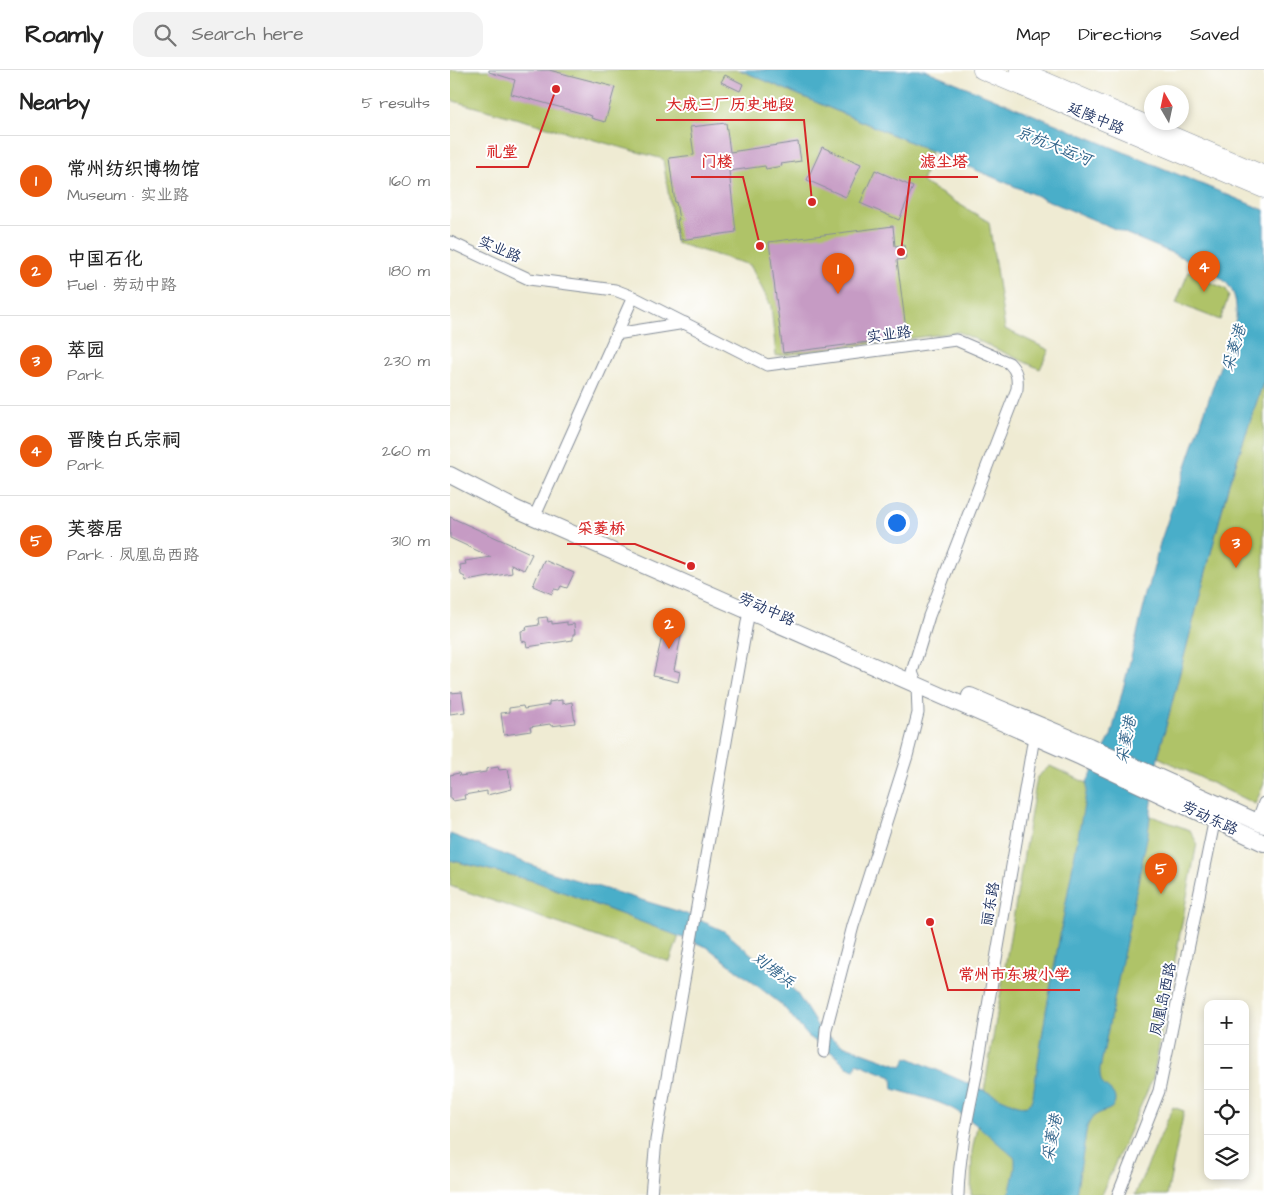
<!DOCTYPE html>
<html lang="en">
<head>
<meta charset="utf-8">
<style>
	body { margin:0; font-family:"Architects Daughter","LXGW WenKai TC",sans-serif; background:#f2f2f2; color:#222 }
	.controls { position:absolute; right:15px; bottom:15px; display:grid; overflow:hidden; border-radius:10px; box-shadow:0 2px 8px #0003 }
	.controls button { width:45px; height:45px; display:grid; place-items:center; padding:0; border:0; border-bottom:1px solid #e0e0e0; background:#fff; color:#222; font:25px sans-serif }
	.compass { position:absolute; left:694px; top:15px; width:45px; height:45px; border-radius:50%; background:#fff; box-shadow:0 2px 8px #0003; rotate:351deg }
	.you { position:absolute; left:446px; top:452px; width:18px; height:18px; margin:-12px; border:4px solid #fff; border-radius:50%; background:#1a73e8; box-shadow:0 0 0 8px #1a73e833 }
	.badge { display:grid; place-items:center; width:32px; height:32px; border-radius:50%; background:#ea580c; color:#fff; font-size:16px; font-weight:700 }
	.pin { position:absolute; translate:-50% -41px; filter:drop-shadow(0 1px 2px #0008) }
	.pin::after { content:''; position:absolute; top:26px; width:18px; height:15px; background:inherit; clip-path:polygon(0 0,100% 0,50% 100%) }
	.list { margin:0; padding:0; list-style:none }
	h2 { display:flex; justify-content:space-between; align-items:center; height:65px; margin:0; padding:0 20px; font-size:21px }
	h2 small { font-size:16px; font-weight:400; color:#767676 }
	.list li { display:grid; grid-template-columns:32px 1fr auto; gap:15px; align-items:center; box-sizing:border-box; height:90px; padding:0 20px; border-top:1px solid #e0e0e0 }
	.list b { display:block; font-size:19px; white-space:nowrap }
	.list p { margin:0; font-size:16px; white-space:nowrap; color:#767676 }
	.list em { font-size:16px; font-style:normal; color:#767676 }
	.icon { flex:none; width:28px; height:28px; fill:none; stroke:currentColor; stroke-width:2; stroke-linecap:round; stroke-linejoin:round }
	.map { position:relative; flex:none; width:814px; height:1125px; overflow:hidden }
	header { display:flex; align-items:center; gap:30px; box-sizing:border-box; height:70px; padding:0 25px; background:#fff; border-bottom:1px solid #e0e0e0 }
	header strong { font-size:24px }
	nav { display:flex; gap:28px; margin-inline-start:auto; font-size:18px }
	.search { width:350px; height:45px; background:#f2f2f2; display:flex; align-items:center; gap:12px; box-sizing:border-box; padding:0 18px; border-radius:15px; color:#767676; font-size:19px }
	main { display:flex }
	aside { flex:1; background:#fff }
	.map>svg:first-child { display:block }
	.green { fill:#afc367; stroke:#657962 }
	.water { fill:#4aaec9; stroke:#326e94 }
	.building { fill:#c69bc4 }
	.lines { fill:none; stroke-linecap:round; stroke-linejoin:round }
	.minor-casing { stroke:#858d98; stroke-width:13 }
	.secondary-casing { stroke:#858d98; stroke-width:18 }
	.primary-casing { stroke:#858d98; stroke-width:19 }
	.minor { stroke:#fff; stroke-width:11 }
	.secondary { stroke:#fff; stroke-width:16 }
	.primary { stroke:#fff; stroke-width:18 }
	.labels { text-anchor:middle; stroke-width:4; stroke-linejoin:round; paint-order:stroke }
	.street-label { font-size:15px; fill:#1b2f5e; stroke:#fff }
	.water-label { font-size:16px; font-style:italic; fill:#2e6289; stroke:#fff }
	.leader { fill:none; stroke:#d62828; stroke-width:2 }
	.callout-dot { fill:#d62828; stroke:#fff; stroke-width:2 }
	.callout-label { font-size:16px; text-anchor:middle; font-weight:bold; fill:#d62828; stroke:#fff; stroke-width:4; stroke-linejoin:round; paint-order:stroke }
</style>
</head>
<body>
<header>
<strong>Roamly</strong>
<div class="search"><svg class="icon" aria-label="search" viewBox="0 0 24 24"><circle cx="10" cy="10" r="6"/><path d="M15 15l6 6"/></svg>Search here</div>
<nav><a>Map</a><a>Directions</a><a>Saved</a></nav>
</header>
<main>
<aside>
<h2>Nearby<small>5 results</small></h2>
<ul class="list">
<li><span class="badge">1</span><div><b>常州纺织博物馆</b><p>Museum · 实业路</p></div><em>160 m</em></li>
<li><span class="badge">2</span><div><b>中国石化</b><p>Fuel · 劳动中路</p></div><em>180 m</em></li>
<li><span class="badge">3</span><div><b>萃园</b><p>Park</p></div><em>230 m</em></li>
<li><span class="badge">4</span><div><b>晋陵白氏宗祠</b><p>Park</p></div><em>260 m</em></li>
<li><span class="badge">5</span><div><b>芙蓉居</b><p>Park · 凤凰岛西路</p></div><em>310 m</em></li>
</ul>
</aside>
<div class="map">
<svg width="814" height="1125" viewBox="0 0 814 1125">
	<rect width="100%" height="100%" fill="#fff"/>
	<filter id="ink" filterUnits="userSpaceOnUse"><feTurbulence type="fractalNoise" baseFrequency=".02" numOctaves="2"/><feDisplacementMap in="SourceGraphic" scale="10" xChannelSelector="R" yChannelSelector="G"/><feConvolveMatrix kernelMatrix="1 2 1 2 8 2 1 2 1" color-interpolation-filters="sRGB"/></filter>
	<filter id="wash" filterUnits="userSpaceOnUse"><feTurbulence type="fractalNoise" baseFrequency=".0096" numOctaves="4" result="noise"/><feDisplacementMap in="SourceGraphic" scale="20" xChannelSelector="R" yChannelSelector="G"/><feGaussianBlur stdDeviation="1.12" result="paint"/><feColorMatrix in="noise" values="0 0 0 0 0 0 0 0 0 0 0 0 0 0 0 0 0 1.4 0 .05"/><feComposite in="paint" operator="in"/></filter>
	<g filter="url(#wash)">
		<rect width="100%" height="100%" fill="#efebd3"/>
		<g class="green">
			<path d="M0,0H290L481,81L472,112L539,152L555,259L599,280L590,299L509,262L326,286L321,236L300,195L226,173L213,89L0,30Z"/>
			<path d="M739,201L755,207V210L776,219L779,226L770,250L726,233Z"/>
			<path d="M814,310V714L805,734L708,687L778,417Z"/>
			<path d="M600,696L652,720L575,1125H521L522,1081L533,1027L587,707Z"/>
			<path d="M690,742L740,760L747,773L703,1008L651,1125H620Z"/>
			<path d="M0,790L84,811L229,866L220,892L0,816Z"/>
			<path d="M723,1037L734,1041L717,1125H685Z"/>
		</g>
		<path class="water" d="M290,0H475L814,140V310L778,417L708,687L698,763L650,999C650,1004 650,1010 653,1014C657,1019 664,1021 665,1029C666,1041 653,1040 646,1045C641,1048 639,1053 637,1057L626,1125H559L565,1099V1088C545,1071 526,1052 503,1039C484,1029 463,1025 443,1019L442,1007L407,993L405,1000L397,997L385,985L358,966L332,935L257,877L84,811L0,790V764L100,802L234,843L274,861L346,922L370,960L390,974L451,996L453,995L457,987L565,1034C571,1036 577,1037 582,1032L596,941L637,718V712L661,666L710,473L786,249C788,220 779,212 755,197Z"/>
		<g id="blocks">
			<g class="building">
				<path d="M39,0H99L165,17L155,52L141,48L142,46L61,24L65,10L39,2Z"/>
				<path d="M275,5L293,14L290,21L271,12Z"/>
				<path d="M276,53L280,82L348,72L351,91L331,94L332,96L316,99L315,96L279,101L286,162L230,170L227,150H229L226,132L225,133L219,88L244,85L240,57Z"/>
				<path d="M372,77L411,94L396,127L357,110Z"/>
				<path d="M425,100L463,117L449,150L410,133Z"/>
				<path d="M443,156L445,176L454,175L456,189L447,190L457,267L333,283L319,172Z"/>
				<path d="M0,447L82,484L74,500L61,494L62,503L16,511L15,507L11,505L10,495L16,494L15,491L41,487L0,468Z"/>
				<path d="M94,490L124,503L117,518L111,516L109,520L104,519L102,524L83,516Z"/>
				<path d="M97,547L98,552L102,551V554L117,552V555L124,554L125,564H123V570L77,577L76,572L72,571L71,561L77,560L76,557L89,555L88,548Z"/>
				<path d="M215,553L233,557L224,600L230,602L228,612L203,606Z"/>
				<path d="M12,622L15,642L0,644V623Z"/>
				<path d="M112,630V634L122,632L125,653L101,656L100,654L80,657L81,661L54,665L51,643L59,642V638L73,636L74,639L99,635V632Z"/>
				<path d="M48,697L49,700L58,699L62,719L37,725V721L14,725L15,729L3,731L2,728H0V705L9,703L10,706L36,702V699Z"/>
			</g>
		</g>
	</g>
	<g filter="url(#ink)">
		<use href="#blocks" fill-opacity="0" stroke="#858d98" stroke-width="1"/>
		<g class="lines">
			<g class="minor-casing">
				<g id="minor">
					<path d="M0,172L79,209L165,220L183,227L317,295L506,270L559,293C567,301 568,308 567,319L479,546L462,602L467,615L468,643L457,686L403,856L376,959L374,982"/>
					<path d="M166,264L235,253"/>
					<path d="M88,439L183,227"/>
					<path d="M807,752L814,733"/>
					<path d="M201,1125L206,1070L299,541"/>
					<path d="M508,1125C509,1085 518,1045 526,1006L584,667"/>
					<path d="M668,1125L709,1021L766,743"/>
				</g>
			</g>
			<g class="secondary-casing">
				<g id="secondary">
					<path d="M0,405L66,439L631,687L814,773"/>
					<path d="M520,626L639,676L814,755"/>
				</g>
			</g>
			<g class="primary-casing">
				<g id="primary">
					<path d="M532,0L814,119"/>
					<path d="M569,0L814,105"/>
				</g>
			</g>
			<use href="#minor" class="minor"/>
			<use href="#secondary" class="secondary"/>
			<use href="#primary" class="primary"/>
		</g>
	</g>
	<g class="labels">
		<g class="street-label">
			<text transform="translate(646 48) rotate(23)" y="5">延陵中路</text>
			<text transform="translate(50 179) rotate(24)" y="5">实业路</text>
			<text transform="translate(439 264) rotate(-7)" y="5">实业路</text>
			<text transform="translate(317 539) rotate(24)" y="5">劳动中路</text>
			<text transform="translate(760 748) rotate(25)" y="5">劳动东路</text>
			<text transform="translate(540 834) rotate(-80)" y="5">丽东路</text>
			<text transform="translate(713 929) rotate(-78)" y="5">凤凰岛西路</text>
		</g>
		<g class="water-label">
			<text transform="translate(604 75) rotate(22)" y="6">京杭大运河</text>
			<text transform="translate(783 278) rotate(-73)" y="6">采菱港</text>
			<text transform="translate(675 670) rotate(-79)" y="6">采菱港</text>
			<text transform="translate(324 899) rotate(37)" y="6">刘塘浜</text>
			<text transform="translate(601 1068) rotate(-79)" y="6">采菱港</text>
		</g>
	</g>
	<path class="leader" d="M362 132L354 50H206M106 19L78 97H26M310 176L293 107H241M451 182L460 107H528M241 496L185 474H117M480 852L498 920H630"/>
	<g class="callout-dot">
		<circle cx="362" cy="132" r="5"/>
		<circle cx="106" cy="19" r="5"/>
		<circle cx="310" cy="176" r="5"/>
		<circle cx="451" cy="182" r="5"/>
		<circle cx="241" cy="496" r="5"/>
		<circle cx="480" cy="852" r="5"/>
	</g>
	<g class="callout-label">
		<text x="280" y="40">大成三厂历史地段</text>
		<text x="52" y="87">礼堂</text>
		<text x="267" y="97">门楼</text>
		<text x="494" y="97">滤尘塔</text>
		<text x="151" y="464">采菱桥</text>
		<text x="564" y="910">常州市东坡小学</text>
	</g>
</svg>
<div class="controls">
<button>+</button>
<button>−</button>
<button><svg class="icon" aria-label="locate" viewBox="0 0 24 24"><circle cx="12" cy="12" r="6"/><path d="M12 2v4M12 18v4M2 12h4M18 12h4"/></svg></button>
<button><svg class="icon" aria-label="layers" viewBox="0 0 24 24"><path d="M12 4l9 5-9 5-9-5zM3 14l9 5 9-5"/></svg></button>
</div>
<svg class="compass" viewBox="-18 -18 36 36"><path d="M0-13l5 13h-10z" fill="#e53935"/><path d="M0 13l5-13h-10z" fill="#767676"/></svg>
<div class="you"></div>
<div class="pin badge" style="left:388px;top:224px">1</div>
<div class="pin badge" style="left:219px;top:579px">2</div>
<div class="pin badge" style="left:786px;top:498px">3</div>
<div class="pin badge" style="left:754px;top:222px">4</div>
<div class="pin badge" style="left:711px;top:824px">5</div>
</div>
</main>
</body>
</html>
